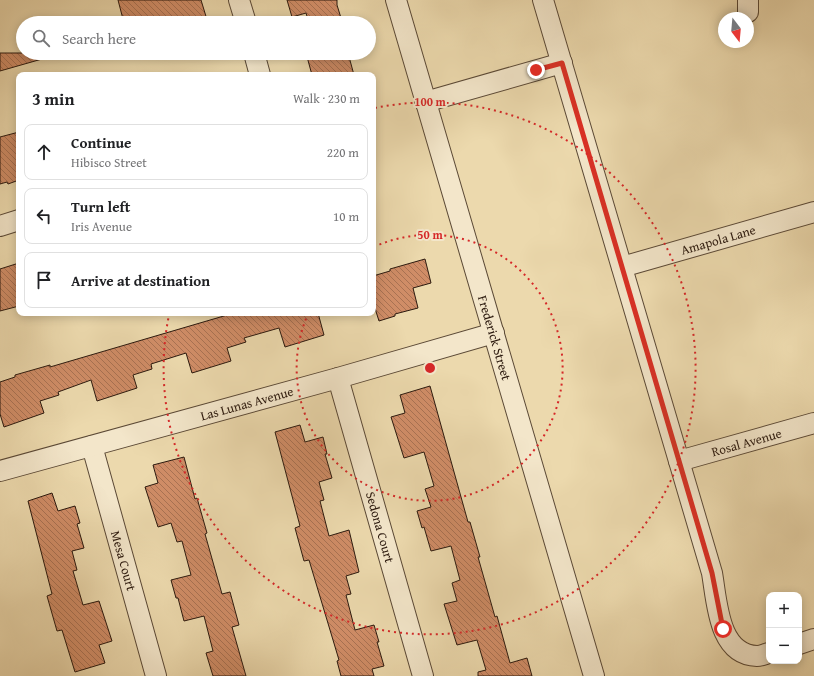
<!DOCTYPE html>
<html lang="en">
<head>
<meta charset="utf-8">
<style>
	body { margin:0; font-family:"Gentium Book Plus",serif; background:#f6f6f6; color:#202124 }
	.controls { position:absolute; right:12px; bottom:12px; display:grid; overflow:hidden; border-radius:8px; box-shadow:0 2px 10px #0003 }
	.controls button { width:36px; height:36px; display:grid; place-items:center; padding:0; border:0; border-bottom:1px solid #e0e0e0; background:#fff; color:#202124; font:20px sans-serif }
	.compass { position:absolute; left:718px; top:12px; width:36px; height:36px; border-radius:50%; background:#fff; box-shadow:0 2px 10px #0003; rotate:164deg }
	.stop { position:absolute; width:12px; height:12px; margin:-9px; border:3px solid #d93025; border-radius:50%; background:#fff }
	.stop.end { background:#d93025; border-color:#fff; box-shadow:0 1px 4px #0008 }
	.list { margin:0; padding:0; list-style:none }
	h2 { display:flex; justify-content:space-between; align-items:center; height:52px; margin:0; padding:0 16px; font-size:17px }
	h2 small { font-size:13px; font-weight:400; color:#757577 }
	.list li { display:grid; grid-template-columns:26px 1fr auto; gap:12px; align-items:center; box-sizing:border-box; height:56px; margin:0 8px 8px; padding:0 8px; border:1px solid #e0e0e0; border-radius:8px }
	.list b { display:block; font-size:15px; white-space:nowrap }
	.list p { margin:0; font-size:13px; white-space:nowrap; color:#757577 }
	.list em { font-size:13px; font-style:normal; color:#757577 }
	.icon { flex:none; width:22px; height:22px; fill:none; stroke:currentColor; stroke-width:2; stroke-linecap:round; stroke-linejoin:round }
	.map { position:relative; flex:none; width:814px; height:676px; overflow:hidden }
	.search { position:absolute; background:#fff; box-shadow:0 2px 10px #0003; left:16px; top:16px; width:360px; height:44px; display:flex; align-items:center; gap:10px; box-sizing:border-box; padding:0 14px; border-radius:22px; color:#757577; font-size:15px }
	.panel { position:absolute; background:#fff; box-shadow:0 2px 10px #0003; left:16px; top:72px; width:360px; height:244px; border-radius:8px }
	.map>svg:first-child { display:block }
	.building { fill:url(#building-back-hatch); stroke:#2b190e }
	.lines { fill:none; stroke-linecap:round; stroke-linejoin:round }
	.minor-casing { stroke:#5b4936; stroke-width:22 }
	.minor { stroke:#f3e6ca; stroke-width:20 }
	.route { stroke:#d93025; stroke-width:5 }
	.ring { fill:none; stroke:#d62828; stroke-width:2; stroke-dasharray:2 4 }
	.labels { text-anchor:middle; stroke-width:4; stroke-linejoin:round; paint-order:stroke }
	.street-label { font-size:13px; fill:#2b190e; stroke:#f3e6ca }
	.centre { fill:#d62828; stroke:#f3e6ca; stroke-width:2 }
	.ring-label { font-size:12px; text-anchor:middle; font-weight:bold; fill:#d62828; stroke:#f3e6ca; stroke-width:4; stroke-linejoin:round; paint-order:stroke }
</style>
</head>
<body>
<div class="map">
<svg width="814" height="676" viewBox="0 0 814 676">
	<defs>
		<pattern id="building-back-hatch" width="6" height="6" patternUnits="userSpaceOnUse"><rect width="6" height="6" fill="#d08d67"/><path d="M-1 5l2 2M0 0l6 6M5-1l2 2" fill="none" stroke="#a97253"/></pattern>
	</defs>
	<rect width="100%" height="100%" fill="#ecd9ad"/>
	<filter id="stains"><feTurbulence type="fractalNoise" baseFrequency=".005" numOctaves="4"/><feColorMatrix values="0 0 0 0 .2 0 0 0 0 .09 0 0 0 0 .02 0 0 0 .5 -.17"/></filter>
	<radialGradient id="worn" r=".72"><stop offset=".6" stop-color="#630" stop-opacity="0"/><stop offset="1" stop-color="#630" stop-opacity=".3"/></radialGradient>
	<g class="building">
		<path d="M118,0H201L208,23H124Z"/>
		<path d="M287,0H337V5L341,18L324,23H309L306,13L292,17Z"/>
		<path d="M0,53H49V57L0,71Z"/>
		<path d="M306,53H348L354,75H312Z"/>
		<path d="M19,132V180L8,184L7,182L0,184V137Z"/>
		<path d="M425,259L431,283L413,288L418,308L395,314V316L379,321L373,302V276L390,271V269Z"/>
		<path d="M19,263V306L0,311V269Z"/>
		<path d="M234,313H318L324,335L285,347L279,328L244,338L246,342L227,348L231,361L192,373L186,353L151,364L152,369L133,375L137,388L97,401L91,380L58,392L59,395L40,401L44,413L4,427L0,414V382L15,377V375L50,365V367Z"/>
		<path d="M430,386L468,522H470L480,557H478L495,617L497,616L510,663L527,658L532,676H478V672L486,670L477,640L457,645L444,604L457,601L452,583L460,580L451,546L431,551L424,527L422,528L417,511L431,507L425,489L434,486L424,452L404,458L391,417L405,413L400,395Z"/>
		<path d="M300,425L305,442L323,437L327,454H325L332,478L319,482L324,500L320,501L329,536L349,530L359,572L346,576L351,594L346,595L355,630L374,625L379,642H377L384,666L372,669L374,676H341L337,661L339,660L309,560L304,561L295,528L300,526L275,432Z"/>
		<path d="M184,457L195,499L197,498L207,533L205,534L222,594L230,592L239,625L232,627L246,676H213L206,653L213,651L204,616L184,621L178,598H176L171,580L191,575L182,541L177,542L171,523L158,527L145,487L158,483L153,465Z"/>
		<path d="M52,493L58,511L75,506L80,523L77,524L84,548L72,551L77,570L73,571L83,605L99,601L112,641L99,645L105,663L75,672L62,630L57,631L47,596L52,594L28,501Z"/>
	</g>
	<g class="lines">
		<g class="minor-casing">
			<g id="minor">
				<path d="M239,0L246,23"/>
				<path id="s1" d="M396,0L594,676"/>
				<path d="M543,0L712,573C717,601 718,655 757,656C761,656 765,654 769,653"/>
				<path d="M748,12V0"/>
				<path d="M254,53L260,75"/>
				<path d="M425,102L562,63"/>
				<path d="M0,226L19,220"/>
				<path id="s2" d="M622,267L814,212"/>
				<path id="s3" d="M338,378L423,676"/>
				<path id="s4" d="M92,446L156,676"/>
				<path id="s5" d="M679,461L814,423"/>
				<path id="s6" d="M0,471L338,378L494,333"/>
				<path d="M799,644L814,639"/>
			</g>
		</g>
		<use href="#minor" class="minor"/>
	</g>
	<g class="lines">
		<path class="route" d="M536,70L562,63L712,573L723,629"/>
	</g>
	<g class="ring">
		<path d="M374 247A133 133 0 1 1 308 314"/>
		<path d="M375 108A266 266 0 1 1 169 315"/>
	</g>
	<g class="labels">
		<g class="street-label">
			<text dy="5" stroke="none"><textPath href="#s2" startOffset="100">Amapola Lane</textPath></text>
			<text dy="5" stroke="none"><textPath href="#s1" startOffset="352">Frederick Street</textPath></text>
			<text dy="5" stroke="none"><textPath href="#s6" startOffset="256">Las Lunas Avenue</textPath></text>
			<text dy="5" stroke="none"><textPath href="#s5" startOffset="70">Rosal Avenue</textPath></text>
			<text dy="5" stroke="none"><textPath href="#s3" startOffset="155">Sedona Court</textPath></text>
			<text dy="5" stroke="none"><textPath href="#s4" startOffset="119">Mesa Court</textPath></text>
		</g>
	</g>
	<circle cx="430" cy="368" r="6" class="centre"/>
	<g class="ring-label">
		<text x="430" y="106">100 m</text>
		<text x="430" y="239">50 m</text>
	</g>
	<rect width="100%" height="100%" filter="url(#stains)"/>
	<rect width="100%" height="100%" fill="url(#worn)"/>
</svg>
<div class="controls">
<button>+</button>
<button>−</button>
</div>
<svg class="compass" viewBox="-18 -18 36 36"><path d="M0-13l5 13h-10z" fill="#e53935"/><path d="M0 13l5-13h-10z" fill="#757577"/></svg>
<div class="stop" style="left:723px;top:629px"></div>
<div class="stop end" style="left:536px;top:70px"></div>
<div class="search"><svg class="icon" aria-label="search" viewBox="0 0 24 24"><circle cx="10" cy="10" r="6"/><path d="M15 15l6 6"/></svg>Search here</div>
<section class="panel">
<h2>3 min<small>Walk · 230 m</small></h2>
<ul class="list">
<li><svg class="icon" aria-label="ahead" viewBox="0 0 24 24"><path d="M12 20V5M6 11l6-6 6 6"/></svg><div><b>Continue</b><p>Hibisco Street</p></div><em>220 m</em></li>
<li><svg class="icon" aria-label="left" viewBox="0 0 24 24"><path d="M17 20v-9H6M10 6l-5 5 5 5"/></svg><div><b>Turn left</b><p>Iris Avenue</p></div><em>10 m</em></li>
<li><svg class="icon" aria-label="arrive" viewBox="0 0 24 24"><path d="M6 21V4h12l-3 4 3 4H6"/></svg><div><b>Arrive at destination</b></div></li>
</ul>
</section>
</div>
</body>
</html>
